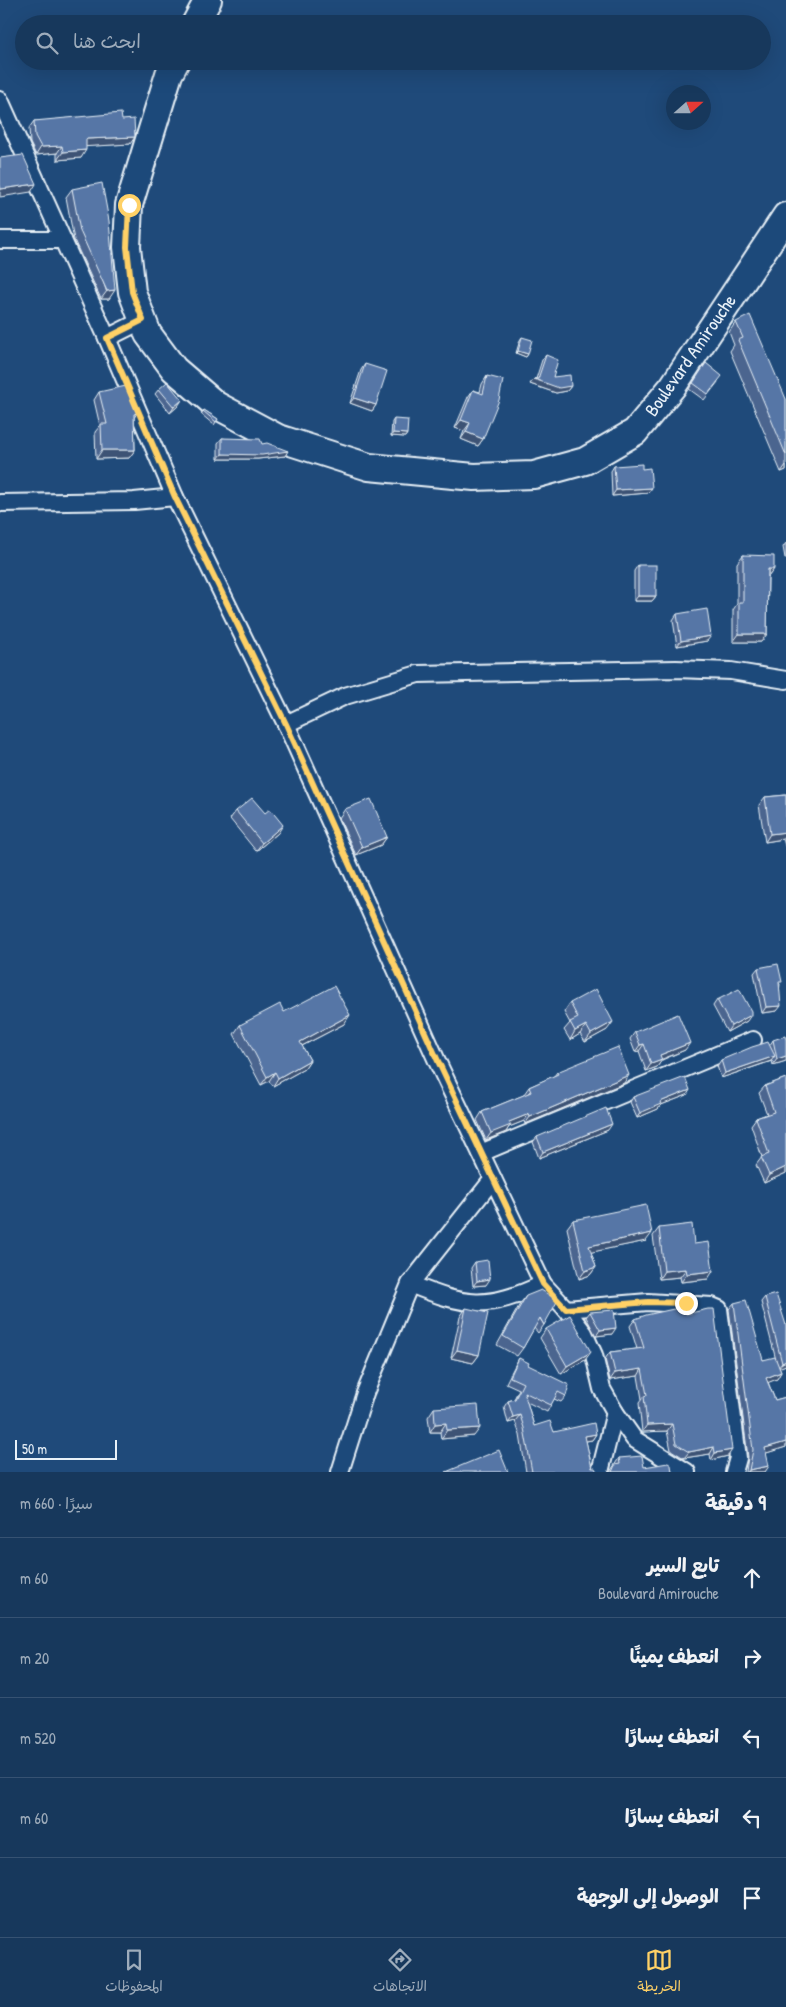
<!DOCTYPE html>
<html lang="ar">
<head>
<meta charset="utf-8">
<style>
	body { margin:0; font-family:"Patrick Hand","Playpen Sans Arabic",sans-serif; background:#244365; color:#f1f3f6; direction:rtl }
	.compass { position:absolute; left:666px; top:85px; width:45px; height:45px; border-radius:50%; background:#17385c; box-shadow:0 5px 20px #0002; rotate:69deg }
	.scale { position:absolute; left:15px; bottom:12px; width:102px; box-sizing:border-box; padding-left:5px; border:2px solid #e8f1f8; border-top:0; font-size:14px; line-height:18px; white-space:nowrap; color:#e8f1f8; -webkit-text-stroke:4px #1f4a7a; paint-order:stroke }
	.stop { position:absolute; width:15px; height:15px; margin:-11px; border:4px solid #ffd166; border-radius:50%; background:#fff }
	.stop.end { background:#ffd166; border-color:#fff; box-shadow:0 1px 5px #0008 }
	.list { margin:0; padding:0; list-style:none }
	h2 { display:flex; justify-content:space-between; align-items:center; height:65px; margin:0; padding:0 20px; font-size:21px }
	h2 small { font-size:16px; font-weight:400; color:#9eacbb }
	.list li { display:grid; grid-template-columns:32px 1fr auto; gap:15px; align-items:center; box-sizing:border-box; height:80px; padding:0 20px; border-top:1px solid #365272 }
	.list b { display:block; font-size:19px; white-space:nowrap }
	.list p { margin:0; font-size:16px; white-space:nowrap; color:#9eacbb }
	.list em { font-size:16px; font-style:normal; color:#9eacbb }
	.icon { flex:none; width:28px; height:28px; fill:none; stroke:currentColor; stroke-width:2; stroke-linecap:round; stroke-linejoin:round }
	.map { position:relative; flex:none; width:786px; height:1472px; overflow:hidden; direction:ltr }
	.search { position:absolute; background:#17385c; box-shadow:0 5px 20px #0002; left:15px; right:15px; top:15px; height:55px; display:flex; align-items:center; gap:12px; box-sizing:border-box; padding:0 18px; border-radius:28px; color:#9eacbb; font-size:19px }
	.sheet { height:465px; background:#17385c }
	nav { display:flex; justify-content:space-around; align-items:center; box-sizing:border-box; height:70px; border-top:1px solid #365272; background:#17385c; font-size:14px; color:#9eacbb }
	nav a { display:grid; justify-items:center; gap:2px }
	nav .on { color:#ffd166 }
	.map>svg:first-child { display:block }
	.lines { fill:none; stroke-linecap:round; stroke-linejoin:round }
	.minor-casing { stroke:#e8f1f8; stroke-width:20 }
	.primary-casing { stroke:#e8f1f8; stroke-width:30 }
	.minor { stroke:#1f4a7a; stroke-width:16 }
	.primary { stroke:#1f4a7a; stroke-width:26 }
	.wall { fill:#4b658f; stroke:#e8f1f8 }
	.shaded-wall { fill:#3d5374; stroke:#e8f1f8 }
	.building { fill:#5776a6; stroke:#e8f1f8 }
	.route { stroke:#ffd166; stroke-width:6 }
	.labels { text-anchor:middle; stroke-width:4; stroke-linejoin:round; paint-order:stroke }
	.street-label { font-size:19px; fill:#e8f1f8; stroke:#1f4a7a }
</style>
</head>
<body>
<div class="map">
<svg width="786" height="1472" viewBox="0 0 786 1472">
	<rect width="100%" height="100%" fill="#1f4a7a"/>
	<filter id="ink" filterUnits="userSpaceOnUse"><feTurbulence type="fractalNoise" baseFrequency=".02" numOctaves="2"/><feDisplacementMap in="SourceGraphic" scale="10" xChannelSelector="R" yChannelSelector="G"/><feConvolveMatrix kernelMatrix="1 2 1 2 8 2 1 2 1" color-interpolation-filters="sRGB"/></filter>
	<g filter="url(#ink)">
		<g class="lines">
			<g class="minor-casing">
				<g id="minor">
					<path d="M0,100L107,338L175,497L286,724L437,1061L543,1284L566,1309L584,1333L594,1355L602,1389L615,1412L634,1439L687,1472"/>
					<path d="M0,240H63"/>
					<path d="M107,338L143,320"/>
					<path d="M0,503L134,501L175,497"/>
					<path d="M286,724L345,696L418,674L676,669L731,671L786,680"/>
					<path d="M481,1153L753,1040"/>
					<path d="M410,1284C466,1307 487,1310 543,1284"/>
					<path d="M566,1309L648,1302L712,1306L719,1309L738,1458L734,1472"/>
					<path d="M340,1472L365,1393L410,1284L493,1179"/>
					<path d="M600,1472L615,1412"/>
				</g>
			</g>
			<g class="primary-casing">
				<g id="primary">
					<path d="M195,24L208,0"/>
					<path d="M176,61L169,74L129,205L127,247L132,292L148,334L174,369L216,405L278,438L369,467L474,477L534,475L585,461L635,432L673,386L786,216"/>
				</g>
			</g>
			<use href="#minor" class="minor"/>
			<use href="#primary" class="primary"/>
		</g>
		<g class="wall">
			<path d="M122,120L130,144L86,146L81,158L57,160V153L36,155L30,143L29,128L34,121Z"/>
			<path d="M72,189L109,299H101L74,240L66,197Z"/>
			<path d="M736,322L786,399V470L781,472L730,351L734,345L729,332Z"/>
			<path d="M522,337L528,354L526,357L516,353L520,340Z"/>
			<path d="M546,355L553,377L571,386L567,391L556,393L530,384L534,379H536L542,360Z"/>
			<path d="M706,363L718,382L704,400L689,389Z"/>
			<path d="M365,364L376,405L372,411L350,403L361,370Z"/>
			<path d="M487,376L483,439L478,446L461,439L464,431L455,428L468,397L473,390L480,392L482,384Z"/>
			<path d="M159,389L178,406L170,413L155,394Z"/>
			<path d="M99,392L137,413L134,418L135,450L129,458L96,459L95,432L100,426L94,400Z"/>
			<path d="M204,410L218,419L214,425L201,414Z"/>
			<path d="M394,419L407,434L405,437L391,436L392,422Z"/>
			<path d="M222,438L262,444L285,456L258,459H218V443Z"/>
			<path d="M614,466L642,469L648,493L612,496L611,471Z"/>
			<path d="M786,543V558H785L783,547Z"/>
			<path d="M743,555L774,569L768,577L767,634L761,642H733V610L737,604V563Z"/>
			<path d="M638,565L656,596L652,601H634V571Z"/>
			<path d="M677,614L707,641L677,646L673,620Z"/>
			<path d="M786,795V849L783,839L765,842L759,805L765,797Z"/>
			<path d="M345,809L387,837L381,845L356,855L339,818Z"/>
			<path d="M236,811L265,813L278,833L256,851L230,819Z"/>
			<path d="M758,968L780,984L777,1011L762,1013L754,973Z"/>
			<path d="M717,1000L747,1021L727,1032L713,1006Z"/>
			<path d="M570,1003L607,1030L585,1042L580,1034L570,1040L564,1030L570,1023L564,1012Z"/>
			<path d="M284,1012L344,1024L302,1046L310,1060L304,1069L273,1086L269,1081L261,1085L234,1034L240,1025Z"/>
			<path d="M635,1032L685,1050L662,1060L657,1067L646,1071L639,1051L635,1052L630,1039Z"/>
			<path d="M773,1040L786,1061L773,1065L772,1061L721,1078L717,1066L721,1060L770,1045Z"/>
			<path d="M557,1072L624,1083L525,1124L524,1121L509,1127L506,1132L486,1140L477,1120L482,1112L524,1095V1094L529,1087L554,1076Z"/>
			<path d="M786,1078V1173L764,1183L756,1165L762,1157L751,1125L756,1118L767,1114L759,1093L765,1086Z"/>
			<path d="M687,1095L661,1105L658,1109L637,1118L630,1102L633,1097Z"/>
			<path d="M608,1130L539,1158L533,1142L537,1137Z"/>
			<path d="M573,1220L646,1241L591,1252L596,1267L590,1275L579,1279L567,1228Z"/>
			<path d="M659,1228L694,1244L708,1279L681,1282L680,1277L659,1279L653,1236Z"/>
			<path d="M475,1262L486,1285L473,1286L471,1268Z"/>
			<path d="M526,1296L544,1325L538,1333L534,1328L523,1348L517,1356L497,1345L520,1304Z"/>
			<path d="M765,1297L786,1325V1365L779,1367L781,1372L777,1379L768,1382L775,1400L786,1397V1447L766,1453L765,1472H746L748,1457L729,1309L734,1303L763,1360H776L761,1302Z"/>
			<path d="M466,1308L479,1355L473,1363L451,1358L460,1317Z"/>
			<path d="M590,1312L612,1334L596,1336L586,1317Z"/>
			<path d="M635,1319L728,1456L711,1460L710,1454L684,1458L671,1450L667,1431L642,1432L639,1403L642,1399L638,1376L610,1380L605,1359L610,1352L637,1349L630,1326Z"/>
			<path d="M546,1329L585,1360L561,1374L540,1338Z"/>
			<path d="M519,1358L566,1396L561,1402L554,1399L547,1412L527,1402L534,1426L554,1432L596,1434L592,1440L586,1441L592,1468L597,1472H526L520,1435L515,1421L508,1423L504,1407L508,1401L514,1399L519,1389L506,1383L515,1365Z"/>
			<path d="M434,1408L474,1436L441,1439L440,1432H430L428,1417Z"/>
			<path d="M619,1458L644,1467L672,1472H610Z"/>
		</g>
		<g class="shaded-wall">
			<path d="M135,137L130,144L80,147L86,139Z"/>
			<path d="M62,146L57,153L36,155L41,147Z"/>
			<path d="M86,150L81,158L57,160L63,152Z"/>
			<path d="M36,184L31,192L0,197V190L1,189Z"/>
			<path d="M115,290L109,299H101L107,291Z"/>
			<path d="M518,351L528,354L526,357L516,353Z"/>
			<path d="M534,379L571,386L567,391L556,393L530,384Z"/>
			<path d="M354,398L376,405L372,411L350,403Z"/>
			<path d="M182,400L178,406L170,413L174,407Z"/>
			<path d="M461,420L470,423L464,431L455,428Z"/>
			<path d="M466,432L483,439L478,446L461,439Z"/>
			<path d="M393,433L407,434L405,437L391,436Z"/>
			<path d="M102,450H135L129,458L96,459Z"/>
			<path d="M288,451L285,456L258,459H218L222,454Z"/>
			<path d="M786,465V470L781,472Z"/>
			<path d="M652,488L648,493L612,496L616,490Z"/>
			<path d="M768,569H774L768,577Z"/>
			<path d="M638,596H656L652,601H634Z"/>
			<path d="M739,634H767L761,642H733Z"/>
			<path d="M711,636L707,641L677,646L681,641Z"/>
			<path d="M283,825L278,833L256,851L262,843Z"/>
			<path d="M786,832V835L783,839L765,842L770,834Z"/>
			<path d="M387,837L381,845L356,855L362,847Z"/>
			<path d="M781,1006L777,1011L762,1013L766,1007Z"/>
			<path d="M350,1015L344,1024L294,1050L300,1042Z"/>
			<path d="M751,1015L747,1021L727,1032L731,1026Z"/>
			<path d="M613,1022L607,1030L585,1042L591,1034Z"/>
			<path d="M586,1025L580,1034L570,1040L575,1031Z"/>
			<path d="M690,1043L685,1050L655,1062L660,1055Z"/>
			<path d="M644,1044L639,1051L635,1052L640,1045Z"/>
			<path d="M775,1056L771,1061L721,1078L725,1073Z"/>
			<path d="M786,1056V1061L773,1065L777,1059Z"/>
			<path d="M310,1060L304,1069L273,1086L278,1078Z"/>
			<path d="M662,1060L657,1067L646,1071L651,1064Z"/>
			<path d="M275,1072L269,1081L261,1085L267,1077Z"/>
			<path d="M629,1075L624,1083L525,1124L530,1117Z"/>
			<path d="M690,1090L687,1095L661,1105L658,1109L637,1118L640,1113L660,1102Z"/>
			<path d="M529,1114L524,1121L509,1127L506,1132L486,1140L491,1133L509,1122Z"/>
			<path d="M612,1124L608,1130L539,1158L543,1152Z"/>
			<path d="M786,1167V1173L764,1183L769,1175Z"/>
			<path d="M652,1233L646,1241L583,1254L589,1246Z"/>
			<path d="M596,1267L590,1275L579,1279L585,1271Z"/>
			<path d="M686,1269L680,1277L659,1279L664,1271Z"/>
			<path d="M713,1271L708,1279L681,1282L687,1274Z"/>
			<path d="M490,1279L486,1285L473,1286L477,1281Z"/>
			<path d="M616,1328L612,1334L596,1336L600,1330Z"/>
			<path d="M457,1350L479,1355L473,1363L451,1358Z"/>
			<path d="M591,1352L585,1360L561,1374L567,1366Z"/>
			<path d="M786,1361V1365L778,1368L782,1363Z"/>
			<path d="M642,1369L638,1376L610,1380L615,1373Z"/>
			<path d="M781,1372L777,1379L762,1385L766,1378Z"/>
			<path d="M520,1415L515,1421L508,1423L513,1417Z"/>
			<path d="M446,1423L440,1432H430L435,1424Z"/>
			<path d="M672,1424L667,1431L642,1432L647,1425Z"/>
			<path d="M480,1428L474,1436L441,1439L447,1430Z"/>
			<path d="M596,1434L592,1440L580,1442L585,1436Z"/>
			<path d="M786,1442V1447L760,1455L765,1448Z"/>
			<path d="M714,1447L710,1454L684,1458L689,1452Z"/>
			<path d="M732,1450L728,1456L711,1460L715,1453Z"/>
			<path d="M769,1466L765,1472H748L749,1470Z"/>
		</g>
		<g class="building">
			<path d="M121,113L122,120L134,119L135,137L86,139V150L63,152L62,146L41,147L35,136L34,121Z"/>
			<path d="M23,155L36,184L1,189L0,185V158Z"/>
			<path d="M102,183L109,221L115,290L107,291L80,231L72,189Z"/>
			<path d="M750,315L786,399V455L738,340L743,338L736,322Z"/>
			<path d="M522,337L532,340L528,354L518,351Z"/>
			<path d="M546,355L558,360L553,377L570,375L571,386L559,388L534,379H538Z"/>
			<path d="M706,363L722,376L708,394L693,383Z"/>
			<path d="M365,364L387,371L376,405L354,398Z"/>
			<path d="M487,376L503,380L499,400L483,439L466,432L470,423L461,420L473,390L483,394Z"/>
			<path d="M167,382L182,400L174,407L159,389Z"/>
			<path d="M126,386L137,413L134,414L135,450H102L101,424H107L99,392Z"/>
			<path d="M204,410L218,419L216,422L203,411Z"/>
			<path d="M394,419L408,420L407,434L393,433Z"/>
			<path d="M222,438L260,439L262,444L267,443L288,451L262,455L222,454Z"/>
			<path d="M642,464V469L650,468L652,488L616,490L614,466Z"/>
			<path d="M743,555L774,556V569H768L767,634H739V602H743Z"/>
			<rect x="638" y="565" width="18" height="31"/>
			<path d="M707,609L711,636L681,641L677,614Z"/>
			<path d="M786,795V832L770,834L765,797Z"/>
			<path d="M252,798L265,813L270,809L283,825L262,843L236,811Z"/>
			<path d="M371,799L387,837L362,847L345,809Z"/>
			<path d="M778,964L782,982H779L781,1006L766,1007L758,968Z"/>
			<path d="M334,986L350,1015L300,1042L310,1060L278,1078L275,1072L267,1077L240,1025L280,1004L284,1012Z"/>
			<path d="M596,989L613,1022L591,1034L586,1025L575,1031L570,1022L578,1018L570,1003Z"/>
			<path d="M739,989L751,1011V1015L731,1026L717,1000Z"/>
			<path d="M678,1014L690,1043L660,1055L662,1060L651,1064L644,1044L640,1045L635,1032Z"/>
			<path d="M785,1036L786,1040V1056L777,1059L773,1040Z"/>
			<path d="M768,1042L775,1056L725,1073L721,1060L752,1047Z"/>
			<path d="M618,1047L629,1075L530,1117L529,1114L509,1122L511,1125L491,1133L482,1112L531,1092L529,1087L558,1074L557,1072Z"/>
			<path d="M685,1077L690,1090L660,1102L661,1104L640,1113L633,1097Z"/>
			<path d="M786,1078V1167L769,1175L761,1157L769,1154L756,1118L774,1112L765,1086Z"/>
			<path d="M606,1108L612,1124L543,1152L537,1137Z"/>
			<path d="M646,1205L652,1233L589,1246L596,1267L585,1271L573,1220Z"/>
			<path d="M692,1224L694,1244L709,1242L713,1271L687,1274L686,1269L664,1271L659,1228Z"/>
			<path d="M488,1260L490,1279L477,1281L475,1262Z"/>
			<path d="M541,1290L558,1300L544,1325L540,1318L523,1348L503,1336L526,1296Z"/>
			<path d="M776,1294L786,1325V1361L782,1363L765,1297Z"/>
			<path d="M746,1300L763,1360L775,1357L781,1372L766,1378L775,1400L786,1397V1442L765,1448L769,1466L749,1470L753,1450L734,1303Z"/>
			<path d="M683,1307L686,1314L708,1309H714L732,1450L715,1453L714,1447L689,1452L676,1444L672,1424L647,1425L644,1396L647,1395L642,1369L615,1373L610,1352L644,1348L635,1319L646,1315Z"/>
			<path d="M466,1308L488,1313L479,1355L457,1350Z"/>
			<path d="M614,1310L616,1328L600,1330L590,1312Z"/>
			<path d="M570,1315L591,1352L567,1366L546,1329Z"/>
			<path d="M519,1358L529,1363L528,1365L569,1385L566,1396L558,1392L551,1405L524,1392L534,1426L550,1421L554,1432L594,1423L596,1434L585,1436L592,1468H595L597,1472H532L524,1428L520,1415L513,1417L508,1401L515,1399L523,1383L510,1377Z"/>
			<path d="M478,1405L480,1428L447,1430L446,1423L435,1424L434,1408Z"/>
			<path d="M499,1450L508,1472H446Z"/>
			<path d="M642,1456L644,1467L668,1463L671,1465L672,1472H612L615,1465L620,1464L619,1458Z"/>
		</g>
	</g>
	<g class="lines" filter="url(#ink)">
		<path class="route" d="M129,205L127,247L132,292L143,320L107,338L175,497L286,724L438,1061L543,1284L566,1309L648,1302L686,1303"/>
	</g>
	<g class="labels">
		<g class="street-label">
			<text transform="translate(690 355) rotate(-55)" y="7">Boulevard Amirouche</text>
		</g>
	</g>
</svg>
<svg class="compass" viewBox="-18 -18 36 36"><path d="M0-13l5 13h-10z" fill="#e53935"/><path d="M0 13l5-13h-10z" fill="#9eacbb"/></svg>
<div class="scale">50 m</div>
<div class="stop" style="left:129px;top:205px"></div>
<div class="stop end" style="left:686px;top:1303px"></div>
<div class="search"><svg class="icon" aria-label="search" viewBox="0 0 24 24"><circle cx="10" cy="10" r="6"/><path d="M15 15l6 6"/></svg>ابحث هنا</div>
</div>
<section class="sheet">
<h2>9 دقيقة<small>سيرًا · 660 m</small></h2>
<ul class="list">
<li><svg class="icon" aria-label="ahead" viewBox="0 0 24 24"><path d="M12 20V5M6 11l6-6 6 6"/></svg><div><b>تابع السير</b><p>Boulevard Amirouche</p></div><em>60 m</em></li>
<li><svg class="icon" aria-label="right" viewBox="0 0 24 24"><path d="M7 20v-9h11M14 6l5 5-5 5"/></svg><div><b>انعطف يمينًا</b></div><em>20 m</em></li>
<li><svg class="icon" aria-label="left" viewBox="0 0 24 24"><path d="M17 20v-9H6M10 6l-5 5 5 5"/></svg><div><b>انعطف يسارًا</b></div><em>520 m</em></li>
<li><svg class="icon" aria-label="left" viewBox="0 0 24 24"><path d="M17 20v-9H6M10 6l-5 5 5 5"/></svg><div><b>انعطف يسارًا</b></div><em>60 m</em></li>
<li><svg class="icon" aria-label="arrive" viewBox="0 0 24 24"><path d="M6 21V4h12l-3 4 3 4H6"/></svg><div><b>الوصول إلى الوجهة</b></div></li>
</ul>
</section>
<nav>
<a class="on"><svg class="icon" aria-label="map" viewBox="0 0 24 24"><path d="M3 6l6-2 6 2 6-2v14l-6 2-6-2-6 2zM9 4v14M15 6v14"/></svg>الخريطة</a>
<a><svg class="icon" aria-label="directions" viewBox="0 0 24 24"><path d="M12 3l9 9-9 9-9-9zM9 14v-3h6M13 9l2 2-2 2"/></svg>الاتجاهات</a>
<a><svg class="icon" aria-label="saved" viewBox="0 0 24 24"><path d="M7 4h10v16l-5-4-5 4z"/></svg>المحفوظات</a>
</nav>
</body>
</html>
